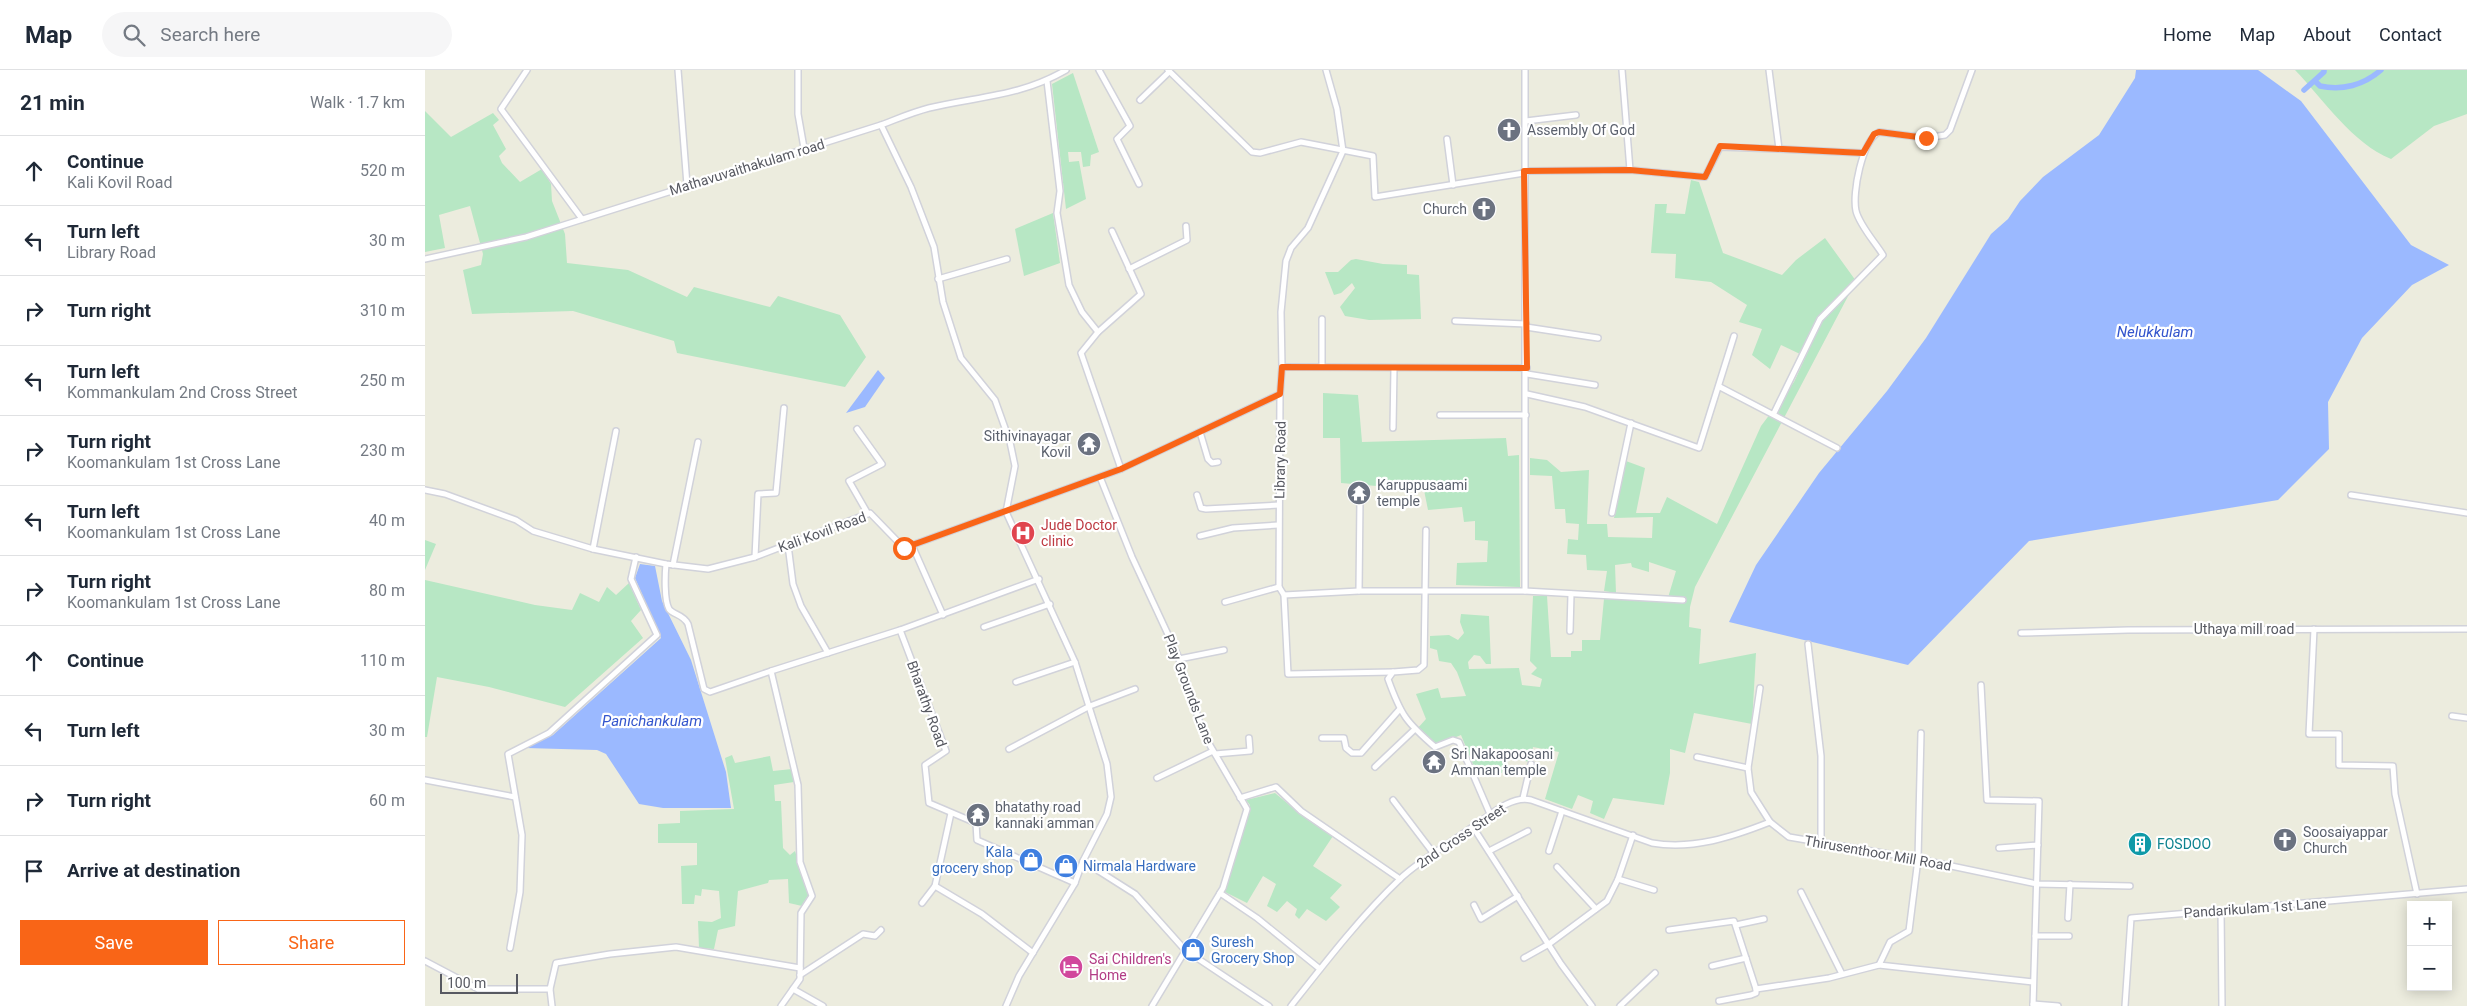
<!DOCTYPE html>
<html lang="en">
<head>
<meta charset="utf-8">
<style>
	body { margin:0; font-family:Roboto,sans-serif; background:#f6f6f7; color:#1f2937 }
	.controls { position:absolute; right:15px; bottom:15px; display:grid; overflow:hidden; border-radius:0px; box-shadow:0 2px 12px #0003 }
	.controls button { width:45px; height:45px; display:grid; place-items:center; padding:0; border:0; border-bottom:1px solid #e0e1e3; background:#fff; color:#1f2937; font:25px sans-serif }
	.scale { position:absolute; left:15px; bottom:12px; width:78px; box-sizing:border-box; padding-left:5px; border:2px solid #575961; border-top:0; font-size:14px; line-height:18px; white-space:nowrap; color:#575961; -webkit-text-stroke:4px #fff; paint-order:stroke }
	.stop { position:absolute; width:15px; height:15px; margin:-11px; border:4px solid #f96517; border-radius:50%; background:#fff }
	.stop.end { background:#f96517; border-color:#fff; box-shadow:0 1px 5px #0008 }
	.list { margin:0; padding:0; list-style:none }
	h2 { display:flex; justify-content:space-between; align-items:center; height:65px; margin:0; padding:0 20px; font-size:21px }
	h2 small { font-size:16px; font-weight:400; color:#747a83 }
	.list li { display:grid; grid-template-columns:32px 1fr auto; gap:15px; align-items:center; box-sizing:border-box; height:70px; padding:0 20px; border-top:1px solid #e0e1e3 }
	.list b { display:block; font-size:19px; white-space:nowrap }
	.list p { margin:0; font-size:16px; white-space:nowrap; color:#747a83 }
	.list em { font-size:16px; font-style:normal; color:#747a83 }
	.actions { display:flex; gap:10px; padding:15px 20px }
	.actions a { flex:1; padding:11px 0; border:1px solid #f96517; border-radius:0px; text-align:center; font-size:18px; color:#f96517 }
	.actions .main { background:#f96517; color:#fff }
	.icon { flex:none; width:28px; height:28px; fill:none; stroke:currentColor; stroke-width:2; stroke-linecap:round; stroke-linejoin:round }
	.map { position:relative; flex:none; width:2042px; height:936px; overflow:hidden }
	header { display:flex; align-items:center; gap:30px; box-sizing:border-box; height:70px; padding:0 25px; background:#fff; border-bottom:1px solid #e0e1e3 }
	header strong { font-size:24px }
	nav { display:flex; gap:28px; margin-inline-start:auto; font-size:18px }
	.search { width:350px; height:45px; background:#f6f6f7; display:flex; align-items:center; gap:12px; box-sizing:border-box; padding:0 18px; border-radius:28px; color:#747a83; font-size:19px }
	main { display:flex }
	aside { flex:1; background:#fff }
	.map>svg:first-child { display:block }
	.green { fill:#b7e7c4 }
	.water { fill:#9bb9ff }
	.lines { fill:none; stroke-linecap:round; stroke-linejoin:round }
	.canal { stroke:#9bb9ff; stroke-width:5.5 }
	.minor-casing { stroke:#d1d2da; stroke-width:8 }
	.minor { stroke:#fff; stroke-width:5 }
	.route { stroke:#f96517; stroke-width:6 }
	.labels { text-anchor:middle; stroke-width:4.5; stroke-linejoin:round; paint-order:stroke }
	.worship-label { font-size:14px; fill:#5b616d; stroke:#fff; text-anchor:start }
	.street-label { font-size:14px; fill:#575961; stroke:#fff }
	.health-label { font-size:14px; fill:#be3a42; stroke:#fff; text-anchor:start }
	.culture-label { font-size:14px; fill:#0d838f; stroke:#fff; text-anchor:start }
	.shop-label { font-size:14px; fill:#366cbe; stroke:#fff; text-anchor:start }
	.hotel-label { font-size:14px; fill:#b23c85; stroke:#fff; text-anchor:start }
	.water-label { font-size:15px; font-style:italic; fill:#3355cd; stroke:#fff }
</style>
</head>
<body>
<header>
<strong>Map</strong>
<div class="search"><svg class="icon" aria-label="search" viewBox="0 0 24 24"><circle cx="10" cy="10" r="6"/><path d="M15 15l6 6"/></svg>Search here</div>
<nav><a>Home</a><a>Map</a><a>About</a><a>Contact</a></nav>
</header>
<main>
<aside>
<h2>21 min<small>Walk · 1.7 km</small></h2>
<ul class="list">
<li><svg class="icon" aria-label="ahead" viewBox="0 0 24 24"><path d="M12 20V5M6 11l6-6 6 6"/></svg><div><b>Continue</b><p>Kali Kovil Road</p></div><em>520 m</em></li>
<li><svg class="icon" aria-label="left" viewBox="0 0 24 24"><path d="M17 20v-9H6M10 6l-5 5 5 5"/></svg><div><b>Turn left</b><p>Library Road</p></div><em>30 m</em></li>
<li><svg class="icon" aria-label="right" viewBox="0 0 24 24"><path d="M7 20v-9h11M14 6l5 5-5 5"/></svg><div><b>Turn right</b></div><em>310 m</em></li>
<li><svg class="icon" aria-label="left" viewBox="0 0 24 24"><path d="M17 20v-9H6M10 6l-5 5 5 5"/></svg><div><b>Turn left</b><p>Kommankulam 2nd Cross Street</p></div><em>250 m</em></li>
<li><svg class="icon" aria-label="right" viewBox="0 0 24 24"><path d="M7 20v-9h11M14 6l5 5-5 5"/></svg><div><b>Turn right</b><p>Koomankulam 1st Cross Lane</p></div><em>230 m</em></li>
<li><svg class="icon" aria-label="left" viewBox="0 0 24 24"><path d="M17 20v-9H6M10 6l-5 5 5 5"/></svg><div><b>Turn left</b><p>Koomankulam 1st Cross Lane</p></div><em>40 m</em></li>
<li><svg class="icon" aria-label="right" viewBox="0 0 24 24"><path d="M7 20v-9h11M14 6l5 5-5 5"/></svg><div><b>Turn right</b><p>Koomankulam 1st Cross Lane</p></div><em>80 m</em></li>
<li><svg class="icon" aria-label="ahead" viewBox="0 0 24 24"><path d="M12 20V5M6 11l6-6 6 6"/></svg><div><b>Continue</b></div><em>110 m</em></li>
<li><svg class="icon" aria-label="left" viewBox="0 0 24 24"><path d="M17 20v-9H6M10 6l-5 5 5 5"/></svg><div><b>Turn left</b></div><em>30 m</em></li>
<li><svg class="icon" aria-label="right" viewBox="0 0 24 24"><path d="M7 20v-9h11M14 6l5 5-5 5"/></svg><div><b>Turn right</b></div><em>60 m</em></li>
<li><svg class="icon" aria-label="arrive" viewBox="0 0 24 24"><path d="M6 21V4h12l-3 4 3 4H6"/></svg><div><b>Arrive at destination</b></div></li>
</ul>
<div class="actions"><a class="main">Save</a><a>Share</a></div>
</aside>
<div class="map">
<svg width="2042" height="936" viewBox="0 0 2042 936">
	<rect width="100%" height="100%" fill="#ececde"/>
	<g class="green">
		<path d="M1870,0H2042V44L2009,56L1966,89C1928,74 1898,29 1870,0Z"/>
		<path d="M648,3L674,82L666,85L665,96L658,97L656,82H643L644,92L654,91L661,129L641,139L627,14Z"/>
		<path d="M0,41L26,67L68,43L74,50L68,55L81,79L74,86L77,93L95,112L117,99L126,114L127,131L140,164L142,193L203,200L262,227L269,217L345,237L353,226L415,245L441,287L420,317L252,283L249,271L148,241L47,244L38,200L56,195L58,184L45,136L14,145L20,178L0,182Z"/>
		<path d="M1266,110L1274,112L1298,183L1357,205L1371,190L1400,168L1431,211L1270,517L1265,537L1264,557L1276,559L1274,594L1331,583L1327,654L1269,643L1260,683L1245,679V703L1239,735L1188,728L1179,749L1165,743L1168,731L1153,725L1147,739L1120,729L1134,682L1108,677L1105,692L1080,687L1077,703L1052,704L1036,665L1012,675L992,659L1001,649L991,624L1013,618L1016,628L1041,626L1032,602L1026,593L1014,591L1012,580L1005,578V566L1024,565L1033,570L1039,563L1035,552L1036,544L1064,546L1066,594H1061L1055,586L1049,585L1043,592L1044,599L1094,598L1097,615L1115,617L1117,609L1106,604L1112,598L1105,591L1108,526H1122L1126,587H1146V581H1157V570H1175L1179,529L1242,531L1251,501L1224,492V502L1207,497L1206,493L1190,495L1191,523L1179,521L1182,501L1162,500L1161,485L1142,484L1143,469L1153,470L1154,454L1141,453L1140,439H1130L1127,406L1105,405V388L1122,390L1136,402L1164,400L1162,454H1182L1183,467L1227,468L1228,447L1189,448L1201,391L1220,398L1211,443H1235L1242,427L1292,454L1336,356L1369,312L1403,238L1390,253L1375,284L1356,275L1345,299L1327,285L1337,259L1314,252L1322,235L1286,212L1250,208L1251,184L1226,183L1230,134H1242L1241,143L1260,144Z"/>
		<path d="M628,143L635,193L599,206L590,159Z"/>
		<path d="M931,189L958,194L982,195V204L994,205L996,249L944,250L920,246L915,237L930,218L927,213L916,223L909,225L900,202H913L926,190Z"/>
		<path d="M898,323L933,325L937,372L1081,368L1083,386L1094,385L1095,517L1031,515L1032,493L1062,492L1063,471L1050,470V451L1039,452L1037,437L1003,440L999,420L916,413L915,368H898Z"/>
		<path d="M0,470L11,474L0,500Z"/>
		<path d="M0,510L110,535L147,540L155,523L174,532L182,517L191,525L204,513L216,540L206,551L218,568L140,637L64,617L12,607L2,667H0Z"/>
		<path d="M307,685L310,693L345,686L348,701L367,699L369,712L349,715L350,731H356L358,778L365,785L370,781L384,825L377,836L364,833L363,809L344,810L343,813L313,821L310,856L293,860L289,879L274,878L273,851L287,852L296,848L294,821L277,819L276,826L270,825L269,834H257L256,796L272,795V773H233V754L255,753V741L309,739L300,688Z"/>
		<path d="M850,723L874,743L908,766L888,796L917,815L905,828L915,837L901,851L882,839L874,849L870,845L872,839L862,831L852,842L842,836L851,814L838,806L822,833L800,822L825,735L821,730Z"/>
	</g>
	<g class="water">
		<path d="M1711,0H1833L1876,31L1986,175L2024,195L1987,215L1937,268L1903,332L1904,379L1853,430L1604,471L1483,595L1304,552L1331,495L1394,403L1462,321L1501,268L1566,164L1583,149L1595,131L1618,107L1674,65L1710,8Z"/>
		<path d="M453,300L460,308L440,337L421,343Z"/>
		<path d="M215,494L230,496L237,531L266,590L301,702L306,738H238L214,734L181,684L172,680L101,678L128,665L236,568L210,508Z"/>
	</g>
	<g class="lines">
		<g class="canal">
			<path d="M1890,11L1895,16C1917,21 1939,15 1956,0"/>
			<path d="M1879,20L1899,2V0"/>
		</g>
		<g class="minor-casing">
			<g id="minor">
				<path d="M102,0L76,39L157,149"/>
				<path d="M253,0L262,115"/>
				<path d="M373,0V44L379,78"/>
				<path d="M674,0L705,56L692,69L714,114"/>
				<path d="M743,0L827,82L835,83L876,72L948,86L950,127L1099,103"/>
				<path d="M901,0L912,39L918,81L883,158L866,178L861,191L856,242L857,297L855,324L854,517L859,525L863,604L968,602"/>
				<path d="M1100,0V521"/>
				<path d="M1197,0L1205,100"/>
				<path d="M622,11L635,121L632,143L644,215L657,242L673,262L656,283L696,399"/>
				<path d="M715,30L744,2"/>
				<path d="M1101,51L1151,45"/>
				<path d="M456,55L486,117L509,177L518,232L536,288L570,330L585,372L590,396L581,442L650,592L682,694L686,727L682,744L658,791L650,813L594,906L581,936"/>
				<path d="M1022,69L1028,115"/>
				<path d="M1354,79L1438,83"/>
				<path d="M1099,101L1205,100L1280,107L1295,77L1354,79L1344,0"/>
				<path d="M0,189L101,167L456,55C472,49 488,42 504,38C554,26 594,27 641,0"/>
				<path d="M704,199L762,170L761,156"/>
				<path d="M513,209L582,189"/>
				<path d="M897,249V297"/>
				<path d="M1030,251L1101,254"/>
				<path d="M1101,257L1173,268"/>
				<path d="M673,262L716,224L687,161"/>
				<path d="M857,297L1102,298"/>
				<path d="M1102,304L1170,315"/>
				<path d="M1295,317L1412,378"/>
				<path d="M1102,324L1160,337L1274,378L1309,266"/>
				<path d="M1349,343L1395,249L1458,185C1450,172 1435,156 1431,141C1427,123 1437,71 1454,62L1501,68L1520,65L1525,60L1547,0"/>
				<path d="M1015,345H1101"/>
				<path d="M968,358L969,298"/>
				<path d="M432,359L457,394L424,411L443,444"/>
				<path d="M775,362L783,389L787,393L793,392"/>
				<path d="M675,407L707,487L753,586L779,665L822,739L798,818L727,936"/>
				<path d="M0,420L20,424L91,450L108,461L168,479L241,494L283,499L330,487L445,443L479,478L696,399L855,324"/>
				<path d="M772,425L776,438L781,439L854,435"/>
				<path d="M1926,425L2042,443"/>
				<path d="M1187,443L1206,353"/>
				<path d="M1001,460L999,595L993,600L968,602L963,609C976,645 981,652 1010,677L1028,670L1034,672L1065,744"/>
				<path d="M775,466L808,458L853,455"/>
				<path d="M363,475L368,514L376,536L403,583"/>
				<path d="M487,475L518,545"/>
				<path d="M168,479L191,361"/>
				<path d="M330,487L333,424L351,423L359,338"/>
				<path d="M241,494C240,504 239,530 244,539C248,545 258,544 263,554L279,619L285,622L346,601"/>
				<path d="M248,495L273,372"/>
				<path d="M934,521L935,429"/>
				<path d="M859,525L934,521H1100L1258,530"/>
				<path d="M800,532L854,517"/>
				<path d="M559,557L625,534"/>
				<path d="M1889,559L1884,664H1914V695L1968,696L1970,724L1992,824"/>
				<path d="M475,560L521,681L500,695L504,733L551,753L552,770L650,813"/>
				<path d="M1145,561L1146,524"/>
				<path d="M1596,563L1703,560L2042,559"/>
				<path d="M1383,574L1396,686V773"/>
				<path d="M754,589L799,580"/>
				<path d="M591,612L650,592"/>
				<path d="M1556,615L1562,730L1614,731L1608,936"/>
				<path d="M1335,618L1323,698L1326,722L1345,752L1364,767L1493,789L1612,814L1705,816"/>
				<path d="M2027,646L2042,648"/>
				<path d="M1496,663L1493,789L1484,861L1465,872L1454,895L1608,912"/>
				<path d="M897,668H919L921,678L927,683H936L974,640"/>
				<path d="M584,679L665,636L710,619"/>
				<path d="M790,684L825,681L824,668"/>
				<path d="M1272,687L1323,698"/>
				<path d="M950,697L989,660"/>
				<path d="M732,708L788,681"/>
				<path d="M0,710L90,727"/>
				<path d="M815,728L851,717L876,741L975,809"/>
				<path d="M1098,728L1106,694"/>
				<path d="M968,730L1009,784"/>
				<path d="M1048,757L1136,894L1167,936"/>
				<path d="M1574,778L1613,775"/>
				<path d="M1064,781L1103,761"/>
				<path d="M1124,781L1137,741"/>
				<path d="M658,791L710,824L760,880L844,936"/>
				<path d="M1132,797L1171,839"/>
				<path d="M1193,809L1229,820"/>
				<path d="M510,816L557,844L608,883"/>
				<path d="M1376,822L1417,904"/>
				<path d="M795,823L832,848L895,899"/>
				<path d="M497,833L510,816L526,743"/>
				<path d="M1049,835L1056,849L1093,826"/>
				<path d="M1796,840L1797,936"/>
				<path d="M1643,848L1645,814"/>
				<path d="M1311,855L1339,849"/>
				<path d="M1244,860L1309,851L1331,919L1404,908L1454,895"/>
				<path d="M1610,866H1644"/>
				<path d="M85,878L95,822L97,765L83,684L124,663L232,565L206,509L211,487"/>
				<path d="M1099,888L1124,874L1182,831L1193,809L1208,765"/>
				<path d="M0,891L53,919H125L127,936"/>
				<path d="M1287,896L1321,888"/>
				<path d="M375,905L438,864L450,866L456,860"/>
				<path d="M125,919L131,893L185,884L251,877L375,898"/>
				<path d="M368,919L398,936"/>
				<path d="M1294,931L1326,925L1331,923V919"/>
				<path d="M1608,934L1633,936"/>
				<path d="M356,936L375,909L376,843L387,826L375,792L373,715L346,601L475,560L614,509"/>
				<path d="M866,936C899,894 936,846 975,809C996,789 1023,775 1046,758C1063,747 1085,725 1106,730L1227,773C1268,780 1307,767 1345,752"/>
				<path d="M1195,936L1230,903"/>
				<path d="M1700,936L1706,848L2042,819"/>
			</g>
		</g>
		<use href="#minor" class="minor"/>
	</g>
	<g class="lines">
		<path class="route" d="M479,478L696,399L855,324L857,297L1102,298L1099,101L1205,100L1280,107L1295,76L1438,83L1449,64L1454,62L1501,68"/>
	</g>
	<defs>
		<g id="church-disc" transform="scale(1.25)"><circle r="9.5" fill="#6b7280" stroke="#fff"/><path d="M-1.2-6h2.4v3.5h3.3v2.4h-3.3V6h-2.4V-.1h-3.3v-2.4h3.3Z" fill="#fff"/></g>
		<g id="temple-disc" transform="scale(1.25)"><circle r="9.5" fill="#6b7280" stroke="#fff"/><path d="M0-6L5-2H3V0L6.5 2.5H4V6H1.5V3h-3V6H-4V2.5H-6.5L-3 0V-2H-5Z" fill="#fff"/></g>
		<g id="hospital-disc" transform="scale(1.25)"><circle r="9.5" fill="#e0444e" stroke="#fff"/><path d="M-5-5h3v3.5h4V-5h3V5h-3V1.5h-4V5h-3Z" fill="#fff"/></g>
		<g id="building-disc" transform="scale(1.25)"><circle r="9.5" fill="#0f9aa8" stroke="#fff"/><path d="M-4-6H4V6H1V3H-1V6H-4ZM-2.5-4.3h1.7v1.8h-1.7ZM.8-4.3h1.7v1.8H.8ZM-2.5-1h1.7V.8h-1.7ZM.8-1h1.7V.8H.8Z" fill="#fff"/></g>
		<g id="shop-disc" transform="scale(1.25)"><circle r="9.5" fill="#3f7fe0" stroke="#fff"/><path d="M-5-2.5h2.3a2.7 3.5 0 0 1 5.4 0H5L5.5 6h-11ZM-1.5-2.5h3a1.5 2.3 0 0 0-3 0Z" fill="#fff"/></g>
		<g id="hotel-disc" transform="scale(1.25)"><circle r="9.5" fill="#d1479c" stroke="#fff"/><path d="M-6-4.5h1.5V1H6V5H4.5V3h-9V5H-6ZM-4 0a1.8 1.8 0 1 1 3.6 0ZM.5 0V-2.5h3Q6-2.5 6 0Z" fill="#fff"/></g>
	</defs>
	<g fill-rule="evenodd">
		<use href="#church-disc" x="1084" y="60"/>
		<use href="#church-disc" x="1059" y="139"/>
		<use href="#temple-disc" x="664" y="374"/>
		<use href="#temple-disc" x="934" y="423"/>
		<use href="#hospital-disc" x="598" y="463"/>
		<use href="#temple-disc" x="1009" y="692"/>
		<use href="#temple-disc" x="553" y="745"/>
		<use href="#church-disc" x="1860" y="770"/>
		<use href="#building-disc" x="1715" y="774"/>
		<use href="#shop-disc" x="606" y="790"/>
		<use href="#shop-disc" x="641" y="796"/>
		<use href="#shop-disc" x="768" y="880"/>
		<use href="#hotel-disc" x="646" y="897"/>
	</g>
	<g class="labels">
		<g class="worship-label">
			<text x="1102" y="65">Assembly Of God</text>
			<text x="1042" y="144" text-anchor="end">Church</text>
			<text x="646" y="371" text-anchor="end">Sithivinayagar<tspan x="646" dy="16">Kovil</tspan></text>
			<text x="952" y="420">Karuppusaami<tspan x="952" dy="16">temple</tspan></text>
			<text x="1026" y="689">Sri Nakapoosani<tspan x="1026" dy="16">Amman temple</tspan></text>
			<text x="570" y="742">bhatathy road<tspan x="570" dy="16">kannaki amman</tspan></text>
			<text x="1878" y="767">Soosaiyappar<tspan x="1878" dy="16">Church</tspan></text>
		</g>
		<g class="street-label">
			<text transform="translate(322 97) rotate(-17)" y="5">Mathavuvaithakulam road</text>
			<text transform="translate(855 390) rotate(-89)" y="5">Library Road</text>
			<text transform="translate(397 462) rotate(-20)" y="5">Kali Kovil Road</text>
			<text x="1819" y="564">Uthaya mill road</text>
			<text transform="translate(764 619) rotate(69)" y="5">Play Grounds Lane</text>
			<text transform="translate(502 634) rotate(70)" y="5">Bharathy Road</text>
			<text transform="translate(1036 766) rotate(-34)" y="5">2nd Cross Street</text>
			<text transform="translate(1453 783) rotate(10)" y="5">Thirusenthoor Mill Road</text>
			<text transform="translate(1830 838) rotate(-4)" y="5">Pandarikulam 1st Lane</text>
		</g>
		<g class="health-label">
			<text x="616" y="460">Jude Doctor<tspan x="616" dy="16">clinic</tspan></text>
		</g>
		<g class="culture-label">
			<text x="1732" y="779">FOSDOO</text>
		</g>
		<g class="shop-label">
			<text x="588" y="787" text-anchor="end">Kala<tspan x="588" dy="16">grocery shop</tspan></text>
			<text x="658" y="801">Nirmala Hardware</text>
			<text x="786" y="877">Suresh<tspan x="786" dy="16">Grocery Shop</tspan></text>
		</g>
		<g class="hotel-label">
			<text x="664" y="894">Sai Children's<tspan x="664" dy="16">Home</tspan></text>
		</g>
		<g class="water-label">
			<text x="1730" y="267">Nelukkulam</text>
			<text x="227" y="656">Panichankulam</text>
		</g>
	</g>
</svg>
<div class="controls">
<button>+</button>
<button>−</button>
</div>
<div class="scale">100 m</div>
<div class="stop" style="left:479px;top:478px"></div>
<div class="stop end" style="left:1501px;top:68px"></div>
</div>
</main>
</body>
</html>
